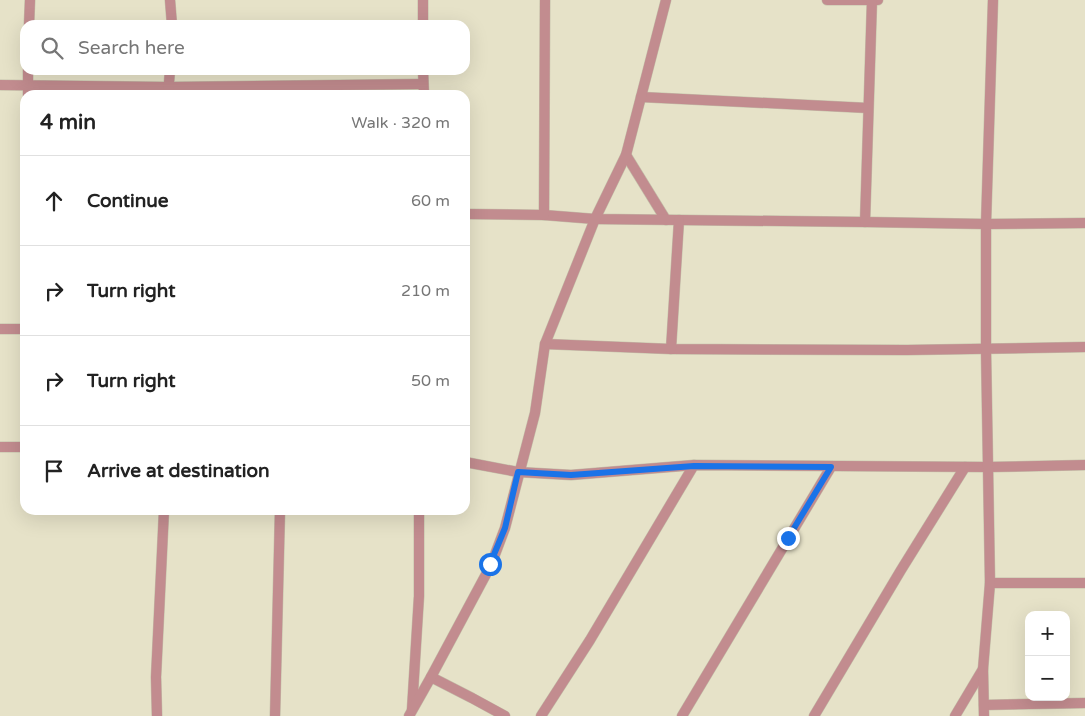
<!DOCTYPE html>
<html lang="en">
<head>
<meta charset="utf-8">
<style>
	body { margin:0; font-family:"Varela Round",sans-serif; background:#f6f6f6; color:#222 }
	.controls { position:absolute; right:15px; bottom:15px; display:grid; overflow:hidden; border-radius:10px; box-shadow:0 5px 20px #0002 }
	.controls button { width:45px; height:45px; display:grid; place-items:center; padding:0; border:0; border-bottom:1px solid #e0e0e0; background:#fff; color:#222; font:25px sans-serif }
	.stop { position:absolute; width:15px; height:15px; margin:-11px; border:4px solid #1a73e8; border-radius:50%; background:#fff }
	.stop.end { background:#1a73e8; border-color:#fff; box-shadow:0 1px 5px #0008 }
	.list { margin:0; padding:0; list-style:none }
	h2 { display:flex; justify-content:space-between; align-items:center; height:65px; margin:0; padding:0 20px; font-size:21px }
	h2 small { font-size:16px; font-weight:400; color:#767676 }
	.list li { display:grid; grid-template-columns:32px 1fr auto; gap:15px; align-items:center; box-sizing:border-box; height:90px; padding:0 20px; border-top:1px solid #e0e0e0 }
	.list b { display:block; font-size:19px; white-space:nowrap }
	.list em { font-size:16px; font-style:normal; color:#767676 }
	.icon { flex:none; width:28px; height:28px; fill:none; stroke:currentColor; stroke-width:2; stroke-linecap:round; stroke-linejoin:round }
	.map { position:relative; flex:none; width:1085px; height:716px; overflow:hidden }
	.search { position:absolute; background:#fff; box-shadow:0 5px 20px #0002; left:20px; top:20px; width:450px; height:55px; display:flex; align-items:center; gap:12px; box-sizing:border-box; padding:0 18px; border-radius:15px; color:#767676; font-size:19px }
	.panel { position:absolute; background:#fff; box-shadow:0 5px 20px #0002; left:20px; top:90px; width:450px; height:425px; border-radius:15px }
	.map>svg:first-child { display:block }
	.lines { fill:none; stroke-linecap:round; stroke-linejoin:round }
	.minor-casing { stroke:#c4c0aa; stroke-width:11 }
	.minor { stroke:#c28c8f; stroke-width:10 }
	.route { stroke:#1a73e8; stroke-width:6 }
</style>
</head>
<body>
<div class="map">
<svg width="1085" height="716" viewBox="0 0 1085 716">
	<rect width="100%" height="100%" fill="#e6e2c8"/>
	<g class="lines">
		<g class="minor-casing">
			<g id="minor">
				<path d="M170,0L172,25"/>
				<path d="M827,0H878"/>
				<path d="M29,25L30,0"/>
				<path d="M423,25V0"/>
				<path d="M423,70L424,95"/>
				<path d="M0,85L168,87L423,84"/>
				<path d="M28,95V70"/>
				<path d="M168,95L170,70"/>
				<path d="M641,97L868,108"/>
				<path d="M626,155L666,220"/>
				<path d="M465,214L544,215L595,219L865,222L986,224L1085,223"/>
				<path d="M544,215L545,0"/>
				<path d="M865,222L872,0"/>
				<path d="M0,329H25"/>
				<path d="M545,344L671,349L907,350L1085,347"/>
				<path d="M671,349L679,220"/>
				<path d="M0,447H25"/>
				<path d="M465,462L518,472L571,475L694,465L988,467L1085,465"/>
				<path d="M990,583H1085"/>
				<path d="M431,677L472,698L505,716"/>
				<path d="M984,705L1085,703"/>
				<path d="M412,709L419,596V510"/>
				<path d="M157,716L156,677L164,510"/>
				<path d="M275,716L280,510"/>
				<path d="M409,716L431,677L491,565L505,528L535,413L545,344L595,219L626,155L666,0"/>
				<path d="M541,716L590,640L694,465"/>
				<path d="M682,716L831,467"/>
				<path d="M814,716L901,570L965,467"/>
				<path d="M955,716L983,669"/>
				<path d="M984,716L983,669L990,583L986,350V224L993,0"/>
			</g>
		</g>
		<use href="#minor" class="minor"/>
	</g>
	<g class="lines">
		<path class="route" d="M490,564L505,528L518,472L571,475L694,466L831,467L788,538"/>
	</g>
</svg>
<div class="controls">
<button>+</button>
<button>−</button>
</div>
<div class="stop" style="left:490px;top:564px"></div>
<div class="stop end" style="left:788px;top:538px"></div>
<div class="search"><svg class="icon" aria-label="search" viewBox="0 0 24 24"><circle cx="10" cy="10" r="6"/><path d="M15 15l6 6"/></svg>Search here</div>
<section class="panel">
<h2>4 min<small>Walk · 320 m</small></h2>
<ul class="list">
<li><svg class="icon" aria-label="ahead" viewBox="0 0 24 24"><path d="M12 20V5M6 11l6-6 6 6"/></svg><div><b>Continue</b></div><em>60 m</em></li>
<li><svg class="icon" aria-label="right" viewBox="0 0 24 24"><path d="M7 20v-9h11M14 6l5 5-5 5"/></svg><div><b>Turn right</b></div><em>210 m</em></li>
<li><svg class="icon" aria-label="right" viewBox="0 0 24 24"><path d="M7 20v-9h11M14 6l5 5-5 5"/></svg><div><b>Turn right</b></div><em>50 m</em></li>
<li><svg class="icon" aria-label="arrive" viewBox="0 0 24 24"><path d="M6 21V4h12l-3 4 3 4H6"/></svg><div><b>Arrive at destination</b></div></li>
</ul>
</section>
</div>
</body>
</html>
